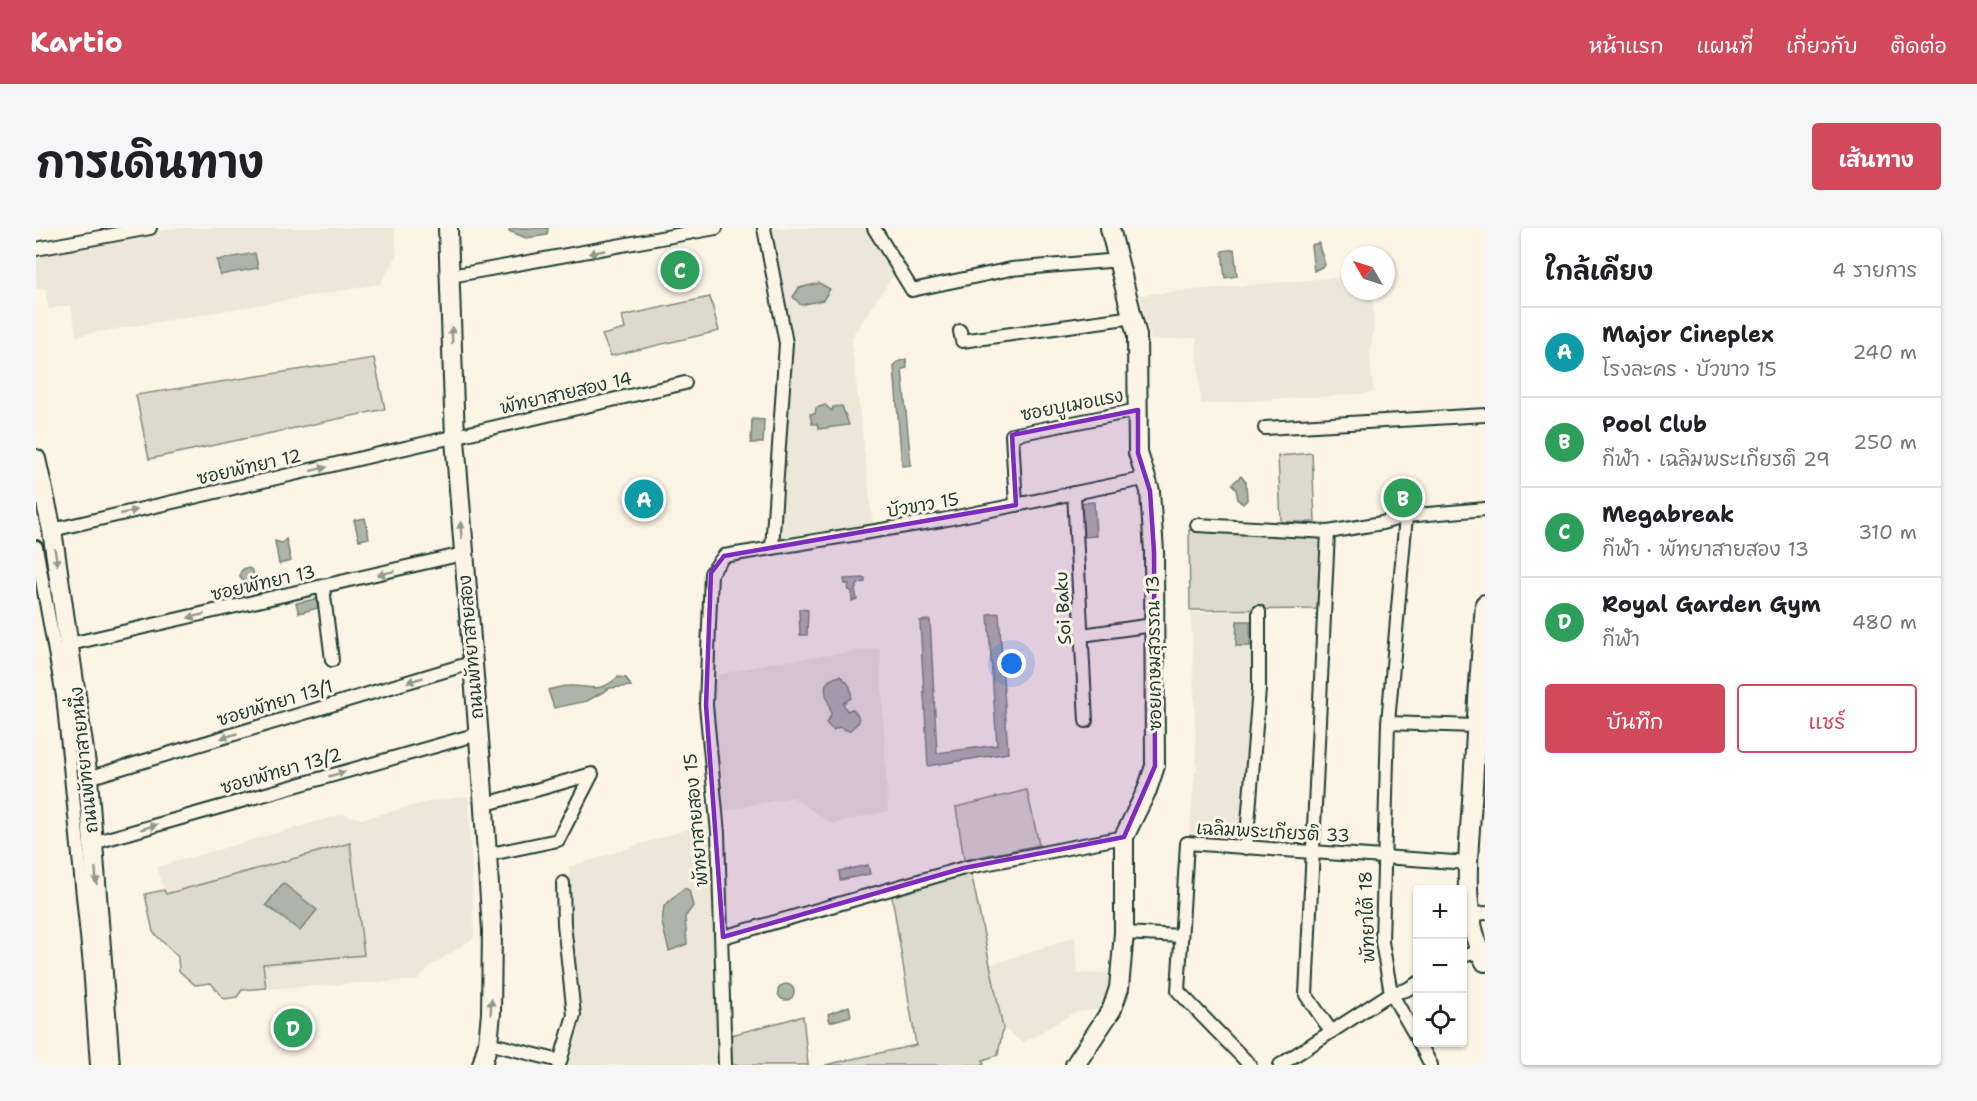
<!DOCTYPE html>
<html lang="th">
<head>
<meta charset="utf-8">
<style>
	body { margin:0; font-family:"Shantell Sans","Playpen Sans Thai",sans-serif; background:#f6f6f6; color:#202124 }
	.controls { position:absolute; right:18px; bottom:18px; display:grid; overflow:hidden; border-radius:6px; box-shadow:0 2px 4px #0004 }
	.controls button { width:54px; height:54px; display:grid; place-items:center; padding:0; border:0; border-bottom:2px solid #e0e0e0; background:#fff; color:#202124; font:30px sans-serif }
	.compass { position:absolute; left:1305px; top:18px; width:54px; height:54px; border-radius:50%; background:#fff; box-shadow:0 2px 4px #0004; rotate:309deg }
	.you { position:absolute; left:976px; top:436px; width:21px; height:21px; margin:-15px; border:4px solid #fff; border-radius:50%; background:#1a73e8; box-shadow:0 0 0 9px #1a73e833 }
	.badge { display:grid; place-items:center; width:39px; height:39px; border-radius:50%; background:#d1495b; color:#fff; font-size:20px; font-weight:700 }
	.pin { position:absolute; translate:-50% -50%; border:3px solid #fff; box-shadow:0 2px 6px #0006 }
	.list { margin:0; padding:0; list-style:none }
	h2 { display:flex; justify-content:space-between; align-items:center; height:78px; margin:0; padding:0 24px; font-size:26px }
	h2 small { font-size:20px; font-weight:400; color:#757577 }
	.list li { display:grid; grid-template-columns:39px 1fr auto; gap:18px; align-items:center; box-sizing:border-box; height:90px; padding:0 24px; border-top:2px solid #e0e0e0 }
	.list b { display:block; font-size:22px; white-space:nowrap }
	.list p { margin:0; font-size:20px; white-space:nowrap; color:#757577 }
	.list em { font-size:20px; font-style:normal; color:#757577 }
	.actions { display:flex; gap:12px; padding:18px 24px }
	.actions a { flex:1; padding:14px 0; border:2px solid #d1495b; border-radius:6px; text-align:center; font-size:21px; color:#d1495b }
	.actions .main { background:#d1495b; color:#fff }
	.icon { flex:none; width:33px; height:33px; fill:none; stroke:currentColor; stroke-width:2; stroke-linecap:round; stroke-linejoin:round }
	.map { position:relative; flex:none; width:1449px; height:837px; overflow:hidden; border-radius:6px }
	header { display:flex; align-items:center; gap:36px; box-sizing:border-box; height:84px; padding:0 30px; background:#d1495b; color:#fff }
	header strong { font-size:28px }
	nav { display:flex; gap:33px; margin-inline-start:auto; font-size:21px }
	.intro { display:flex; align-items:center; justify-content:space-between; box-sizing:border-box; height:144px; padding:0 36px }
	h1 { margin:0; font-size:42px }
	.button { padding:15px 27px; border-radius:6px; background:#d1495b; color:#fff; font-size:21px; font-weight:700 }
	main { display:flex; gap:36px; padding:0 36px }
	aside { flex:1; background:#fff; border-radius:6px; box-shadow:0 2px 4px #0004 }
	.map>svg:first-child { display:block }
	.built { fill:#ece7d8 }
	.green { fill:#dcdacc; stroke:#7e8c80; stroke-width:1.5 }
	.water { fill:#aeb3a7; stroke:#758479; stroke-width:1.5 }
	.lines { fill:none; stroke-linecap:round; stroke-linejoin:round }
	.street-casing { stroke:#1f3d34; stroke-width:16 }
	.secondary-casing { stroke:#1f3d34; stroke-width:22 }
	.street { stroke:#fcf5e5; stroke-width:12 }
	.secondary { stroke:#fcf5e5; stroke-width:18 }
	.oneway { fill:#8e998c }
	.marked { fill:#7b2cbf; fill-opacity:0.2; stroke:#7b2cbf; stroke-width:4.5; stroke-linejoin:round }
	.labels { text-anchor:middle; stroke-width:6; stroke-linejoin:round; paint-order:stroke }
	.street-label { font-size:18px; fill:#1f3d34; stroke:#fcf5e5 }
</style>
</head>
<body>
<header>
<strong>Kartio</strong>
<nav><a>หน้าแรก</a><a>แผนที่</a><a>เกี่ยวกับ</a><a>ติดต่อ</a></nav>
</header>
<div class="intro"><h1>การเดินทาง</h1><a class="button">เส้นทาง</a></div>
<main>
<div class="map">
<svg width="1449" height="837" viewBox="0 0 1449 837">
	<rect width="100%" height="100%" fill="#fcf5e5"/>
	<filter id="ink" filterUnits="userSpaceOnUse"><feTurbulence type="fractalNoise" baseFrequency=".0167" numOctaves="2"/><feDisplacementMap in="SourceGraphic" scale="12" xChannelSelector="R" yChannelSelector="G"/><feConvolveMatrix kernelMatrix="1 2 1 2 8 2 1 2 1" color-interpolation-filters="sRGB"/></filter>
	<g filter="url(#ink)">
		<g class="built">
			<path d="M140,0H358L361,28L344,56L40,108L35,77L13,81L9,60L0,61V24Z"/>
			<path d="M732,0H834L863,46L854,52L815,110L837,296L742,311L756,114Z"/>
			<path d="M1314,48V63H1336L1338,99L1334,128L1337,164L1324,166L1165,176L1160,110L1115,112L1104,67Z"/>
			<path d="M1218,383L1207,609L1153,608L1159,544H1161L1155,385Z"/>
			<path d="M844,420L852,583L796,596L757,569L686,583L678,515L677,448L734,435Z"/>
			<path d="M433,568L438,710L393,739L382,752L206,762L201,769L188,771L175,755L159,757L143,743L142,729L117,704L109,666L128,661L121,639L308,586L325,591L396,573Z"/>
			<path d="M671,595L682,722L679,837H532L544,798L533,639Z"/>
			<path d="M1039,709L1042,746L1078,744L1071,780L1037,785L987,815L967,800L954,737Z"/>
		</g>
		<g class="green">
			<path d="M674,69L683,103L575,128L566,107L589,101L586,88Z"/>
			<path d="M338,130L349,181L113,231L100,167Z"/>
			<path d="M1276,225L1279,294H1245L1242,228Z"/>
			<path d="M1153,302L1284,306L1288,311L1285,381L1154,382Z"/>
			<path d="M991,562L1003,617L928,632L920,579Z"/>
			<path d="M314,615L328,727L227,736L230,760L206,762L201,769L188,771L175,755L159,757L143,743L142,729L117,704L109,666L128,662L130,666Z"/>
			<path d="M935,644L967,800L962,827L947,832L948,837H789L880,817L855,662Z"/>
			<path d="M767,788L772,837H696L695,807Z"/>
		</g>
		<g class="water">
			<path d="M474,0H512L511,7L490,10L473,3Z"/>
			<path d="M1283,15C1283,24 1288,28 1289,37L1278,43L1275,17Z"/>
			<path d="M1198,21L1201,48L1189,50L1186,23Z"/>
			<path d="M219,25L222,40L184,47L181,32Z"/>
			<path d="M783,55L794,61L787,72L765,77L757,69L763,60Z"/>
			<path d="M870,131L871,140L866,141L875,237L866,238L858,139L861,134Z"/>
			<path d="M789,177L796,183L797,179L806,178L813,197L783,201L781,196H776L774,186H779L780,180Z"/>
			<path d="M716,191L728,192L727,215H715Z"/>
			<path d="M1205,248L1210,254L1211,272L1207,276L1202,272L1200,261L1196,256Z"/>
			<path d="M1058,274L1060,308L1047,309L1045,275Z"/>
			<path d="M329,290L333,310L323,312L318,292Z"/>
			<path d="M250,311L255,333L243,336L239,313L246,315Z"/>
			<circle cx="211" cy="347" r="7"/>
			<path d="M829,350V354L823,355L819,362L821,371L816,373V363L812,362L813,356H809L808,351Z"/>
			<path d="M280,371L282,380L263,385L260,375Z"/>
			<path d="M763,381L772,382L771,407H764Z"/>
			<path d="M963,385L972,525L892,538L884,393L894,392L901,525L961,517L952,386Z"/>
			<path d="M1201,393H1214V418H1200Z"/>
			<path d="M804,448C813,455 816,459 815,470L807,475L811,483L816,481L822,487L823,494L813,503L803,499L797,502L790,495L795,487C794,469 778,454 804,448Z"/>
			<path d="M582,449L590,450L595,458L574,460L551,473L518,480L512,462C518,461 525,458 532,458C554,457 562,467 582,449Z"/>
			<path d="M832,637L834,646L804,652L803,643Z"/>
			<path d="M247,655L281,682L264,703L230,677Z"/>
			<path d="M648,660L653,662L657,678L649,689L651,716L633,723L626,695L628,678Z"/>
			<circle cx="750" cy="764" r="8"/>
			<path d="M813,778L815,788L794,794L792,786Z"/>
		</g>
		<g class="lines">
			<g class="street-casing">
				<g id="street">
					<path d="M728,0L750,115L736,320"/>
					<path d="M838,0L876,62L975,41L1084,32"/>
					<path d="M0,21L114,0"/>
					<path d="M415,48L680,0"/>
					<path d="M924,103L926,113L1097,89"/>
					<path d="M1229,200L1449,187"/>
					<path d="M1038,265L1050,493"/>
					<path d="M980,277L976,207L1102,182"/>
					<path d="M1370,288L1352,495L1346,714L1355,765L1382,812"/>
					<path d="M1161,297L1292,304L1346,295L1370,288L1449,281"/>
					<path d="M16,302L649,155"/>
					<path d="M1292,304L1270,767L1295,803"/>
					<path d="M0,319L27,468L54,738L61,837"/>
					<path d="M287,360L296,432"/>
					<path d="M1046,407L1117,397"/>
					<path d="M34,416L427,326"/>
					<path d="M1352,495L1439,498"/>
					<path d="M52,550L435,435"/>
					<path d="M447,577L556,546L522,612L450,627"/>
					<path d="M57,615L442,506"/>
					<path d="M1210,620L1223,461V384"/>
					<path d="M1435,687L1449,685"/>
					<path d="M1088,705L1145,708"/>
					<path d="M687,709L928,640L1088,609"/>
					<path d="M1426,728L1444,724"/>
					<path d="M1383,814L1395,837"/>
					<path d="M452,815L524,833"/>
					<path d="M523,837L538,787L528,696L527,655"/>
					<path d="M689,837L682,605L670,477L675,345L688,328L906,292L1112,250"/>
					<path d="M1214,837L1142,763L1151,615L1432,635"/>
					<path d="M1244,837L1355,765L1370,762L1382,755"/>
				</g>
			</g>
			<g class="secondary-casing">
				<g id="secondary">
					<path d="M412,0L419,211L445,536L456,702L455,785L452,815L446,837"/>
					<path d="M0,231L16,302L52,550L74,837"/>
					<path d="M1449,376C1444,437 1440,498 1437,558C1434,615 1422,682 1449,734"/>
					<path d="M1039,837L1076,781L1083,760L1088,705V609L1111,562L1119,538L1118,324L1114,263L1102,225L1101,108L1074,0"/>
				</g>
			</g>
			<use href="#street" class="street"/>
			<use href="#secondary" class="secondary"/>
		</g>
		<defs><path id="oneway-solid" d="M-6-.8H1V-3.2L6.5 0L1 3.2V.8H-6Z" transform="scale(1.5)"/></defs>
		<g class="oneway">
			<use href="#oneway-solid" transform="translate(561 24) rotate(169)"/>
			<use href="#oneway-solid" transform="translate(416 107) rotate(-92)"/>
			<use href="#oneway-solid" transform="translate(283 241) rotate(-13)"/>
			<use href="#oneway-solid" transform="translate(93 284) rotate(-13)"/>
			<use href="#oneway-solid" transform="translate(425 302) rotate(-94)"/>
			<use href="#oneway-solid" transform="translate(20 329) rotate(81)"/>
			<use href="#oneway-solid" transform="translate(350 345) rotate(167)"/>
			<use href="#oneway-solid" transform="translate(160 388) rotate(167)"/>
			<use href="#oneway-solid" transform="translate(379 452) rotate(163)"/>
			<use href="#oneway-solid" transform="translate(193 508) rotate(163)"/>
			<use href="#oneway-solid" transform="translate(301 546) rotate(-16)"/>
			<use href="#oneway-solid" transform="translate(113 599) rotate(-16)"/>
			<use href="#oneway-solid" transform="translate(60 648) rotate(86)"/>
			<use href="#oneway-solid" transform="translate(455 779) rotate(-88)"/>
		</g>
	</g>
	<path class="marked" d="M1102,182V225L1114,263L1118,324L1119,538L1088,609L928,640L687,709L670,477L675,345L688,328L980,277L976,207Z"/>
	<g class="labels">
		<g class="street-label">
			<text transform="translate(530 165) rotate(-13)" y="6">พัทยาสายสอง 14</text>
			<text transform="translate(1036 177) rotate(-11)" y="6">ซอยบูเมอแรง</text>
			<text transform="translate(213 239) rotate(-13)" y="6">ซอยพัทยา 12</text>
			<text transform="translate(887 277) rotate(-10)" y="6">บัวขาว 15</text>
			<text transform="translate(227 355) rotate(-13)" y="6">ซอยพัทยา 13</text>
			<text transform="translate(1027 380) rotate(-93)" y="6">Soi Baku</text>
			<text transform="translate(435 419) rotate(-95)" y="6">ถนนพัทยาสายสอง</text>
			<text transform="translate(1118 425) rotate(-91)" y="6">ซอยเกษมสุวรรณ 13</text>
			<text transform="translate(239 475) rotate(-17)" y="6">ซอยพัทยา 13/1</text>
			<text transform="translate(48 532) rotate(-96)" y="6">ถนนพัทยาสายหนึ่ง</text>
			<text transform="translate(245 543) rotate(-16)" y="6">ซอยพัทยา 13/2</text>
			<text transform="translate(660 592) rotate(-95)" y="6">พัทยาสายสอง 15</text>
			<text transform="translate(1237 604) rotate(3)" y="6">เฉลิมพระเกียรติ 33</text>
			<text transform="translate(1331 689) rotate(-92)" y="6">พัทยาใต้ 18</text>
		</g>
	</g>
</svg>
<div class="controls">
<button>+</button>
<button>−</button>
<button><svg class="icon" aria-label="locate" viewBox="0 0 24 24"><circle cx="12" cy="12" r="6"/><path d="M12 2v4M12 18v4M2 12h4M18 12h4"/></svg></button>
</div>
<svg class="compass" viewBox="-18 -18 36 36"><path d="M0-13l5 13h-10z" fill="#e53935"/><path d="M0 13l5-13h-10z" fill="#757577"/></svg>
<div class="you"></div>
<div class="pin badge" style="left:608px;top:271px;background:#0f9aa8">A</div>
<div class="pin badge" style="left:1367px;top:270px;background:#2e9e5b">B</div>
<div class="pin badge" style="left:644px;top:42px;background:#2e9e5b">C</div>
<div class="pin badge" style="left:257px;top:800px;background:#2e9e5b">D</div>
</div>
<aside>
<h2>ใกล้เคียง<small>4 รายการ</small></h2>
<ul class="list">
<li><span class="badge" style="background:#0f9aa8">A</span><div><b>Major Cineplex</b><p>โรงละคร · บัวขาว 15</p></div><em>240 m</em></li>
<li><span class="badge" style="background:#2e9e5b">B</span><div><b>Pool Club</b><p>กีฬา · เฉลิมพระเกียรติ 29</p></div><em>250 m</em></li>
<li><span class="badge" style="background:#2e9e5b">C</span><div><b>Megabreak</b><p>กีฬา · พัทยาสายสอง 13</p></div><em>310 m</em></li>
<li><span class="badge" style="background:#2e9e5b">D</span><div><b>Royal Garden Gym</b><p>กีฬา</p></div><em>480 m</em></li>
</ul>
<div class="actions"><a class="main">บันทึก</a><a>แชร์</a></div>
</aside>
</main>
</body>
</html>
